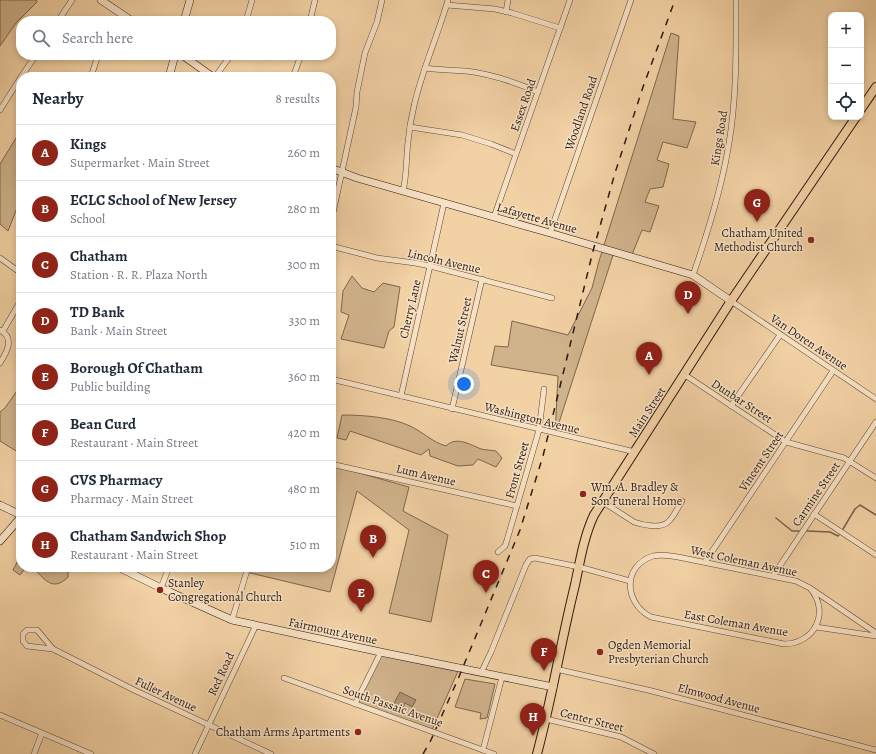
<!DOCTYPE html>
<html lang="en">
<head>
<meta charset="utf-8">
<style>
	body { margin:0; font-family:Alegreya,serif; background:#f2f2f3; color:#1f2937 }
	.controls { position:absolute; right:12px; top:12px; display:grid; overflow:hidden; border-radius:8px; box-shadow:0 2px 6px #0003 }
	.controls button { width:36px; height:36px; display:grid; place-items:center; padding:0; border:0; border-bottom:1px solid #e0e1e3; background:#fff; color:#1f2937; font:20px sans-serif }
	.you { position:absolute; left:464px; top:384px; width:14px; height:14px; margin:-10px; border:3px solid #fff; border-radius:50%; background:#1a73e8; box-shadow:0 0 0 6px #1a73e833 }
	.badge { display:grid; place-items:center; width:26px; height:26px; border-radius:50%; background:#8f2418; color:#fff; font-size:13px; font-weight:700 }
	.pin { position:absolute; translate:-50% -33px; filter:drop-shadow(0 1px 2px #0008) }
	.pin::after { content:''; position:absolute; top:21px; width:14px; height:12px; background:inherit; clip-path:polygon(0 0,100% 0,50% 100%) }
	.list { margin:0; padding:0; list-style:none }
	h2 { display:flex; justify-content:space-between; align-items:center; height:52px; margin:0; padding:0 16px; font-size:17px }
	h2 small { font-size:13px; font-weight:400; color:#747a83 }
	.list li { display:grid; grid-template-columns:26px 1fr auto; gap:12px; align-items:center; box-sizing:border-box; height:56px; padding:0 16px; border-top:1px solid #e0e1e3 }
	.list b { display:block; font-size:15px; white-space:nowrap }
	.list p { margin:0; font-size:13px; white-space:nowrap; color:#747a83 }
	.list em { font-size:13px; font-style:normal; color:#747a83 }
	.icon { flex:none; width:22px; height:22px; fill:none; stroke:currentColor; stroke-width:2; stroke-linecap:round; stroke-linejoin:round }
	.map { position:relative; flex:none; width:876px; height:754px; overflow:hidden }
	.search { position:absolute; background:#fff; box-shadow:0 2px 6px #0003; left:16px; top:16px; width:320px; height:44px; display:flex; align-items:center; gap:10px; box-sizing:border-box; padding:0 14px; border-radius:16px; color:#747a83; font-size:15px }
	.panel { position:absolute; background:#fff; box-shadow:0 2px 6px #0003; left:16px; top:72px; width:320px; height:500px; border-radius:16px }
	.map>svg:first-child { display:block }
	.green { fill:#d0b28b; stroke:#7d664f }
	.water { fill:#ae9273; stroke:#79624d }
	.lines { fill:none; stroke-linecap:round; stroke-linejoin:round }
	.stream { stroke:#79624d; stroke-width:1.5 }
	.street-casing { stroke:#5c4737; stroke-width:6 }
	.secondary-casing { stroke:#2a1913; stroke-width:8 }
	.primary-casing { stroke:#2a1913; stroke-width:10 }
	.street { stroke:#f7e1c4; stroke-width:5 }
	.secondary { stroke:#f7e1c4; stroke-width:7 }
	.primary { stroke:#f2d1a4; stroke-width:8 }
	.rail { stroke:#2a1913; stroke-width:1.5; stroke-dasharray:7 7; stroke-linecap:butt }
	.poi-dot { fill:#8f2418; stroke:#f7e1c4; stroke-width:1.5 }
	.labels { text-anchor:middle; stroke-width:3; stroke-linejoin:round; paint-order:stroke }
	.street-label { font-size:12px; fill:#2a1913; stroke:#f7e1c4 }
	.poi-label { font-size:12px; fill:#2a1913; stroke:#f7e1c4; text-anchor:start }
</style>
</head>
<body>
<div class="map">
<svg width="876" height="754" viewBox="0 0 876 754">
	<rect width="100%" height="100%" fill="#f2d1a4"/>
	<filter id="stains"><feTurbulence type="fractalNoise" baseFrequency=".005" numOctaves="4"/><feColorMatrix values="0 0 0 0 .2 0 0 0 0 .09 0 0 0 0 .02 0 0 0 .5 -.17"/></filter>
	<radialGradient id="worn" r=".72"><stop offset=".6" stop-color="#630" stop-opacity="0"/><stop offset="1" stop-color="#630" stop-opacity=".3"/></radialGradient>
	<g class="green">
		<path d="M0,0H36L37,2L16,23L0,46Z"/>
		<path d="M671,33L679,36L673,119L696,122L687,148L663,142L657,160L669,164L663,187L650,189L645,202L659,206L650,232L642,230L631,257L614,252L555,435L558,376L491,365L495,346L508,347L512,321L568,335L592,288L599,261Z"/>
		<path d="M21,130V198L8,231L0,224V164Z"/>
		<path d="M352,276L362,288L374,292L383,283L400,287L394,327L389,331L384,348L341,339L349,315L341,312L343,291Z"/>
		<path d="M21,385V425L19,435L21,437V454L0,441V412L5,408Z"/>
		<path d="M342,415C363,415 391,417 410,426C423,432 432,442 446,446C456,436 469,444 481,449C485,450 491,450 496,451L502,458L496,467L478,459L473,465L458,466L430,456L429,449L421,455L350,431L346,440L337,438Z"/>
		<path d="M331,465L409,487L403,511L448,535L431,622L389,613L409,530L357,491L330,592L246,572L248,567H331Z"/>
		<path d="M21,555V567H26L20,575L13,570Z"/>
		<path d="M32,567H65L68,570V577C52,593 44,578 32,567Z"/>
		<path d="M381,652L459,669L431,732L354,704Z"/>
		<path d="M465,679L495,684L487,718L480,719L481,713L455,707Z"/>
	</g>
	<path class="water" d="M400,692L416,700L412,707L405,703L401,711L392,707Z"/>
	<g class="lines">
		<g class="stream">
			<path d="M776,518L792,531H799"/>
			<path d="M843,529L855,509L860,505L876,515"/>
			<path d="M807,531L830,532L838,536L839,535"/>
		</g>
		<g class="street-casing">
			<g id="street">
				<path d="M447,5L495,9L512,13L560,28"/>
				<path d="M506,12L508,0"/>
				<path d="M58,21L72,0"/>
				<path d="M246,21L252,0"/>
				<path d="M310,21L315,0"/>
				<path d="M425,68C439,70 452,70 466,71C491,74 515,82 538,92"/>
				<path d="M21,77L36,55"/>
				<path d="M91,77L98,55"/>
				<path d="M215,77L231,55"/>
				<path d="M293,77L301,55"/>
				<path d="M0,110L21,77"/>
				<path d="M410,127L462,135L491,144L516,154"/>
				<path d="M403,191C407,175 406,159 408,142C409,130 411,118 414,106C422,70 438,35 448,0"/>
				<path d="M494,217L570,0"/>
				<path d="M331,222L356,107L357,92L365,53L377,22L382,0"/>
				<path d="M550,233L631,0"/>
				<path d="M331,246L377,258L415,263L430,266L552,298"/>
				<path d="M0,258L21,273"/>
				<path d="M693,275C708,232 722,188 729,143C737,96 736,48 736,0"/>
				<path d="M731,301L876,399"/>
				<path d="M0,330C15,338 7,352 0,363"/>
				<path d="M3,331L21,300"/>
				<path d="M685,375L786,442L844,458L876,478"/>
				<path d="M331,379L635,452"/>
				<path d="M401,396L444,203"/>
				<path d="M731,406L780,335"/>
				<path d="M452,409L482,279"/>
				<path d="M331,464L517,506"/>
				<path d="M603,502L634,522C642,525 661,529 668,522C674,517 678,507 682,501"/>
				<path d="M814,514L876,555"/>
				<path d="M498,552L505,546L507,540L539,430L544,389"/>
				<path d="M705,562L833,371"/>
				<path d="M773,576L876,422"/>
				<path d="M161,588L169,567"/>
				<path d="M810,588C831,613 814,644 784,644L651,617C624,603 622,566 653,556C662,554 670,556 678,557L796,581L810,588L876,633"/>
				<path d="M232,620L248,567"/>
				<path d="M816,627L876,636"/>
				<path d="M53,649L27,646L23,641V634L27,630H37L53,649L134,690L271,754"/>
				<path d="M556,669L652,691L876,750"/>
				<path d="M481,673L491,652L526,565L530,559L535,558L579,567L630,581"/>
				<path d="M284,678L494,754"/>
				<path d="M355,704L381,652"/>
				<path d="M0,715L91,754"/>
				<path d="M546,719L621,737L654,754"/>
				<path d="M483,750L502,677"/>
				<path d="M34,754L42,733"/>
				<path d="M195,754L256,625"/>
			</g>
		</g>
		<g class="secondary-casing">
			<g id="secondary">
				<path d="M101,0L132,21"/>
				<path d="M184,21L190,0"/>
				<path d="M182,55L213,77"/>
				<path d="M169,77L175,55"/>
				<path d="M331,168L357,178L550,233L693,275L731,301"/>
				<path d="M0,505L21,515"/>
				<path d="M0,541L21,517"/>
				<path d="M118,567L161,588L232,620L385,653L553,687"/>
			</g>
		</g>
		<g class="primary-casing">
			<g id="primary">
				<path d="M861,109L876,87"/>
				<path d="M537,754C552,698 561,641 575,585C580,561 584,536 594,515L731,301L856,117"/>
			</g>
		</g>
		<use href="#street" class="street"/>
		<use href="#secondary" class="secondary"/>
		<use href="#primary" class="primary"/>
		<path class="rail" d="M423,754L431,740L458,679L520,530L543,456L593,251L615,173L643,87L675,0"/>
	</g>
	<g class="poi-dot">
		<circle cx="811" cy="240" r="4"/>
		<circle cx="583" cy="494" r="4"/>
		<circle cx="160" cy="590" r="4"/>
		<circle cx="600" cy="652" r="4"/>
		<circle cx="358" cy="732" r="4"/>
	</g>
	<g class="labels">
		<g class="street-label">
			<text transform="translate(523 105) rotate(-71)" y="4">Essex Road</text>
			<text transform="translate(581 113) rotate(-71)" y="4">Woodland Road</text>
			<text transform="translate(719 138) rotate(-81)" y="4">Kings Road</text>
			<text transform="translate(537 218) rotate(16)" y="4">Lafayette Avenue</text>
			<text transform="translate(444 261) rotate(13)" y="4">Lincoln Avenue</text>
			<text transform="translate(410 309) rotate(-77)" y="4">Cherry Lane</text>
			<text transform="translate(460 330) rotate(-77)" y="4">Walnut Street</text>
			<text transform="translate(809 342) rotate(34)" y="4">Van Doren Avenue</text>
			<text transform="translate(742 401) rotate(33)" y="4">Dunbar Street</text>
			<text transform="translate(647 412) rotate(-57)" y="4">Main Street</text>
			<text transform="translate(532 418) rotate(14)" y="4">Washington Avenue</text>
			<text transform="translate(761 461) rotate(-56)" y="4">Vincent Street</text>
			<text transform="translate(517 470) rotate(-74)" y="4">Front Street</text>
			<text transform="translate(426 475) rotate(13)" y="4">Lum Avenue</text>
			<text transform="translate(816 494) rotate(-56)" y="4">Carmine Street</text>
			<text transform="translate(744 561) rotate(12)" y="4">West Coleman Avenue</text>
			<text transform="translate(736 623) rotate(10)" y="4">East Coleman Avenue</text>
			<text transform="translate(333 631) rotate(12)" y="4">Fairmount Avenue</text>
			<text transform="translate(221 674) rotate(-65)" y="4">Red Road</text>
			<text transform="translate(166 694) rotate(25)" y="4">Fuller Avenue</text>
			<text transform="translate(719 698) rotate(15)" y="4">Elmwood Avenue</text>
			<text transform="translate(393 706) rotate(19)" y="4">South Passaic Avenue</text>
			<text transform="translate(592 720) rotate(14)" y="4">Center Street</text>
		</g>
		<g class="poi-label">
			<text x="803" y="237" text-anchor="end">Chatham United<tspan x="803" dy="14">Methodist Church</tspan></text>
			<text x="591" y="491">Wm. A. Bradley &amp;<tspan x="591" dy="14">Son Funeral Home</tspan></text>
			<text x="168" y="587">Stanley<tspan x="168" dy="14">Congregational Church</tspan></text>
			<text x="608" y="649">Ogden Memorial<tspan x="608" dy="14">Presbyterian Church</tspan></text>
			<text x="350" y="736" text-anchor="end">Chatham Arms Apartments</text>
		</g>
	</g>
	<rect width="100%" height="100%" filter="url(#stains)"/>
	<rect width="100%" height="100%" fill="url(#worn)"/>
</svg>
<div class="controls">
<button>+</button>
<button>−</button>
<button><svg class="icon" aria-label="locate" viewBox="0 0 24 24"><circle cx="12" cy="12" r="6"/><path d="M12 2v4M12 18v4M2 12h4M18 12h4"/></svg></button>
</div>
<div class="you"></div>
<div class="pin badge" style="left:649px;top:375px">A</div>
<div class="pin badge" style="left:373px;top:558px">B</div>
<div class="pin badge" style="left:486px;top:593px">C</div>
<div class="pin badge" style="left:688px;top:314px">D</div>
<div class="pin badge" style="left:361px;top:612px">E</div>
<div class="pin badge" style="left:544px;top:671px">F</div>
<div class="pin badge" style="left:757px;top:222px">G</div>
<div class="pin badge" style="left:533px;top:736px">H</div>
<div class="search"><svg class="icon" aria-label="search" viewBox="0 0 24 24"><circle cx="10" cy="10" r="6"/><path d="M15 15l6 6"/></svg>Search here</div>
<section class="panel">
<h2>Nearby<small>8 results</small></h2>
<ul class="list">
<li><span class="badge">A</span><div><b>Kings</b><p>Supermarket · Main Street</p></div><em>260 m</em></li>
<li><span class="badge">B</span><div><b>ECLC School of New Jersey</b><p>School</p></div><em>280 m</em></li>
<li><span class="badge">C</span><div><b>Chatham</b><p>Station · R. R. Plaza North</p></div><em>300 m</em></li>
<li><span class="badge">D</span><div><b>TD Bank</b><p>Bank · Main Street</p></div><em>330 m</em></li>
<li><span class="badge">E</span><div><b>Borough Of Chatham</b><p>Public building</p></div><em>360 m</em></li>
<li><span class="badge">F</span><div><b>Bean Curd</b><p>Restaurant · Main Street</p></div><em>420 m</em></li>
<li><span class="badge">G</span><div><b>CVS Pharmacy</b><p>Pharmacy · Main Street</p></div><em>480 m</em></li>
<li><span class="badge">H</span><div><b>Chatham Sandwich Shop</b><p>Restaurant · Main Street</p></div><em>510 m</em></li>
</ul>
</section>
</div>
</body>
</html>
